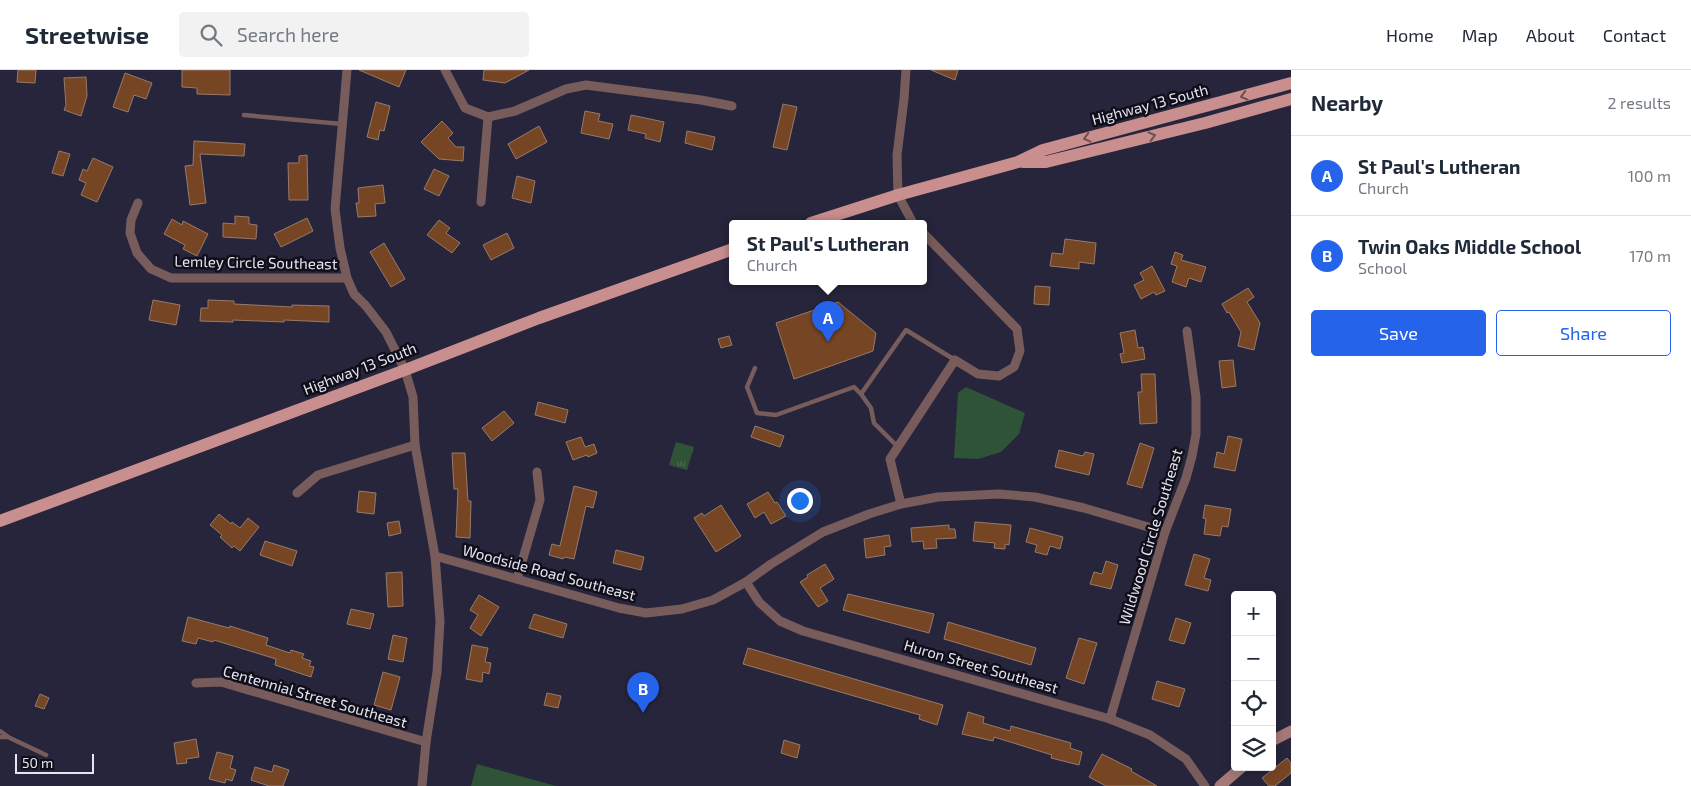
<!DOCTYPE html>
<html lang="en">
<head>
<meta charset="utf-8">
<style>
	body { margin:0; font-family:"Exo 2",sans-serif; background:#f2f2f3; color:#1f2937 }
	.controls { position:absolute; right:15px; bottom:15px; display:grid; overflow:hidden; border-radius:5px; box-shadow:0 2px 12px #0003 }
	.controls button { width:45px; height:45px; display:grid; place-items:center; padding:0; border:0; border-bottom:1px solid #e0e1e3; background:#fff; color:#1f2937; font:25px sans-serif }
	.scale { position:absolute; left:15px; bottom:12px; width:79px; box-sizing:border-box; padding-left:5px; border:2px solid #e5e4f3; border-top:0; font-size:14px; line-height:18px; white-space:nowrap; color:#e5e4f3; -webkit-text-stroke:4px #100f19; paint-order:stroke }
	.you { position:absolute; left:799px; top:430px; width:18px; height:18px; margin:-12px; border:4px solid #fff; border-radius:50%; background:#1a73e8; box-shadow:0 0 0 8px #1a73e833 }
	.badge { display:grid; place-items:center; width:32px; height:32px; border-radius:50%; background:#2563eb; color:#fff; font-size:16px; font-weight:700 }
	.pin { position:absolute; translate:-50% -41px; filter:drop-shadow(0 1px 2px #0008) }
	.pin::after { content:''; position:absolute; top:26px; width:18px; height:15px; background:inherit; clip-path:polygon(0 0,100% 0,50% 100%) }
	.popup { position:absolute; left:729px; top:150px; width:198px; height:65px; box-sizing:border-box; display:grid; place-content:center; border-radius:5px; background:#fff; filter:drop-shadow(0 1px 4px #0005); font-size:16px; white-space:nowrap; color:#747a83 }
	.popup b { font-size:19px; color:#1f2937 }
	.popup::after { content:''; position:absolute; left:50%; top:100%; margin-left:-10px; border:10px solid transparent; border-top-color:#fff }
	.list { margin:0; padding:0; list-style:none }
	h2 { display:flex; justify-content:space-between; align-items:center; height:65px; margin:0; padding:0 20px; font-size:21px }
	h2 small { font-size:16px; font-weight:400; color:#747a83 }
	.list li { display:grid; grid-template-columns:32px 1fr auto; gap:15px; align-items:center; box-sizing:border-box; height:80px; padding:0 20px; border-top:1px solid #e0e1e3 }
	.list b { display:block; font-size:19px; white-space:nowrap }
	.list p { margin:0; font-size:16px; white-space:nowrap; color:#747a83 }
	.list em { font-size:16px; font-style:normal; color:#747a83 }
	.actions { display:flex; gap:10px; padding:15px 20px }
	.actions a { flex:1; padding:11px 0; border:1px solid #2563eb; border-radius:5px; text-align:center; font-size:18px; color:#2563eb }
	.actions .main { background:#2563eb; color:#fff }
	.icon { flex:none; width:28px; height:28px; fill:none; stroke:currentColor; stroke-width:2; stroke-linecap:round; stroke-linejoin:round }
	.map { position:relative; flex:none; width:1291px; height:716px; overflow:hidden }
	header { display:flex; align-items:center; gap:30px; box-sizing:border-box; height:70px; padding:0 25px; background:#fff; border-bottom:1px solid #e0e1e3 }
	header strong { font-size:24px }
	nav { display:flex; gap:28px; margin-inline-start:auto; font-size:18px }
	.search { width:350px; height:45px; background:#f2f2f3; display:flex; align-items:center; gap:12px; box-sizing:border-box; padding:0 18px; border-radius:5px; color:#747a83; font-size:19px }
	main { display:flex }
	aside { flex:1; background:#fff }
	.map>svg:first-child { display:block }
	.grass { fill:url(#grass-tufts) }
	.garden { fill:#2f5337 }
	.building { fill:#764524; stroke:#967b6c }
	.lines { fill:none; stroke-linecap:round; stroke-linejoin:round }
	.lane { stroke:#785c5c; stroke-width:4.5 }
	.street { stroke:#785c5c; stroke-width:9 }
	.secondary { stroke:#a57978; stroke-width:11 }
	.primary { stroke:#c88f8e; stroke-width:12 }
	.oneway { stroke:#6c4f54 }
	.labels { text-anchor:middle; stroke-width:5; stroke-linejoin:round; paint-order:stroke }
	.street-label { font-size:15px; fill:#e5e4f3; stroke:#100f19 }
</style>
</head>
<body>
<header>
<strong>Streetwise</strong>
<div class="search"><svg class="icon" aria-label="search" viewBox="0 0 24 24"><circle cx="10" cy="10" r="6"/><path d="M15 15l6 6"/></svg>Search here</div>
<nav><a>Home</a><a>Map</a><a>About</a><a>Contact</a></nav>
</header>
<main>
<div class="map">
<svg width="1291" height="716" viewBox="0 0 1291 716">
	<defs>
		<pattern id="grass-tufts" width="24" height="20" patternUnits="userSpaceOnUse" patternTransform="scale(1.25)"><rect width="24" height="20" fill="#2f5337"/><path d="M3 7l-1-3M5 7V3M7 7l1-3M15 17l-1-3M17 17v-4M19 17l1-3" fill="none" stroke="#4d6c54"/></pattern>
	</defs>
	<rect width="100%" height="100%" fill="#27253b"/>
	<path class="grass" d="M676,372L694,377L687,400L669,395Z"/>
	<g class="garden">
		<path d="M966,317L1025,343L1019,364L1001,382L978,389L954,388L958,323Z"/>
		<path d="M477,694L556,716H471Z"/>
	</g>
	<g class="building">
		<path d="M18,0H36L35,13L17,12Z"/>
		<path d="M182,0H230V25L197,24V18L182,17Z"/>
		<path d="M359,0H406L399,17Z"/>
		<path d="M484,0H529L505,13L483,10Z"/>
		<path d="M931,0H958L955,10Z"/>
		<path d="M125,3L152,13L146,29L134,25L128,42L113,37Z"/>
		<path d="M86,7L87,26L81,46L64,40L66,35L64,8Z"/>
		<path d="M376,32L390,36L384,61L380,60L378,70L367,67Z"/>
		<path d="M783,34L797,37L787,80L773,77Z"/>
		<path d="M585,41L600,44L598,51L613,54L609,69L581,63Z"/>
		<path d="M631,45L664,52L660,72L645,68L646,64L628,60Z"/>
		<path d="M442,51L453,63L448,68L456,77H464L463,91L439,89L421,72Z"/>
		<path d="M539,56L547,72L516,89L508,74Z"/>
		<path d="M687,61L715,67L712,80L685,73Z"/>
		<path d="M194,71L245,74L244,86L200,84L206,133L190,135L185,96L193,95Z"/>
		<path d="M59,81L70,84L63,106L52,103Z"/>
		<path d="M307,85L308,130H289L288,93H299V86Z"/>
		<path d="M93,88L113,97L97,132L81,125L86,113L79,110L83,99L87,101Z"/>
		<path d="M434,99L449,106L439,126L424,119Z"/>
		<path d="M517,106L535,111L531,133L512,128Z"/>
		<path d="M383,115L385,133L375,134L376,146L358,147L356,133H359L358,118Z"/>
		<path d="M235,146L249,147V154L257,155L256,169L223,167V153L235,154Z"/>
		<path d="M307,148L313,161L281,177L274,164Z"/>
		<path d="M172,149L182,155L183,151L208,164L197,186L183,179L185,175L164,164Z"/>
		<path d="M439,150L450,158L446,163L460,173L452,183L427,165Z"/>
		<path d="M507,163L514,178L491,190L483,175Z"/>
		<path d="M1065,169L1096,173L1094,194L1079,192V199L1050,196L1052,183L1063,184Z"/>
		<path d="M384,173L405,209L391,217L370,182Z"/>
		<path d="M1175,182L1183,185L1181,190L1206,197L1201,212L1189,208L1186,217L1172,212L1177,196L1171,194Z"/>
		<path d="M1152,196L1165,221L1156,225L1154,222L1141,229L1134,215L1144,210L1140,203Z"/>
		<path d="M1035,216L1050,217L1049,235L1034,234Z"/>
		<path d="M1248,218L1254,227L1247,232L1260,253L1254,280L1238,276L1241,262L1229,242L1227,243L1222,234Z"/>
		<path d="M153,230L180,235L176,255L149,250Z"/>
		<path d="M208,230L234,231V234L292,237V235L329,236V252L284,250V252L233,250V252L200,251L201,238H208Z"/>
		<path d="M838,232L876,263L873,281L794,309L776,253Z"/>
		<path d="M1135,260L1138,278L1143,277L1145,289L1122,293L1120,284L1124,283L1120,263Z"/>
		<path d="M729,266L732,275L721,278L718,269Z"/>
		<path d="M1233,290L1236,316L1222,318L1219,291Z"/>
		<path d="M1141,304H1155L1157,353L1140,354L1138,322H1142Z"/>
		<path d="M538,332L568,340L565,353L535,345Z"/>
		<path d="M504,341L514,353L492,371L482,358Z"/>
		<path d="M755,356L784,366L780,377L751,367Z"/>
		<path d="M1228,366L1242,369L1235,401L1214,397L1217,382L1224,384Z"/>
		<path d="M581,367L585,377L594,374L597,383L588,387L587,385L573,390L566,372Z"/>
		<path d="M1140,373L1154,378L1142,418L1127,414Z"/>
		<path d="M1059,380L1083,386L1085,382L1094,384L1089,405L1055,397Z"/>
		<path d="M452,383H465L468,431H471L470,468L456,467L458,419H454Z"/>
		<path d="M574,416L597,422L593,438L586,436L574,489L564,487L563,489L549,485L552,474L560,476Z"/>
		<path d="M359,421L376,423L374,444L357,442Z"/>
		<path d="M768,422L775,433L777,432L786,446L771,454L764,442L755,448L747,434Z"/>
		<path d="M721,435L741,466L716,482L694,448L702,443L704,446Z"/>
		<path d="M1205,435L1231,439L1228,457L1222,456L1220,466L1204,464L1206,449L1203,448Z"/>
		<path d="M219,444L231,454L232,452L240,458L248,448L259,457L240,481L234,476L232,478L220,467L222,465L210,455Z"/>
		<path d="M399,451L401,463L389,466L387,453Z"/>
		<path d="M975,452L1011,455L1009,475L1005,474V479L994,478L995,473L973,471Z"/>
		<path d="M949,455V459H955L956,468L936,469L937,478L924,479L923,471L912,472L911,458Z"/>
		<path d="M1030,458L1063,467L1060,479L1050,476L1047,485L1035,482L1037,475L1026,472Z"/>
		<path d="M889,465L891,476L884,477L885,485L866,488L864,469Z"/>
		<path d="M265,471L297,481L292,496L260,485Z"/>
		<path d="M616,480L644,487L641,500L613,493Z"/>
		<path d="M1194,484L1210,489L1204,508L1211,510L1208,521L1185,515Z"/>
		<path d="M1106,491L1118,495L1111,519L1090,514L1094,502L1102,504Z"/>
		<path d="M825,494L834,509L820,518L828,531L818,537L800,512L808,507L807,505Z"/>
		<path d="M402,502L403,536L388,537L386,503Z"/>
		<path d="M848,524L934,544L929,563L843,540Z"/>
		<path d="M479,525L499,537L481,566L470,558L478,545L470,540Z"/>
		<path d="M351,539L374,544L370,559L347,554Z"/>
		<path d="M534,544L567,554L563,568L529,558Z"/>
		<path d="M188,547L229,558L230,556L268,568L266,575L290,583L291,580L304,584L302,588L311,591L309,596L314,597L311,607L275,595L276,589L214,570L213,572L198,568L196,574L182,571Z"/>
		<path d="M1176,548L1191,553L1184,574L1169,570Z"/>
		<path d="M948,552L1036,578L1031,595L944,569Z"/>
		<path d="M393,565L407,568L403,592L388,589Z"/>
		<path d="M1079,568L1097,573L1084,614L1066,608Z"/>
		<path d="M472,575L488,578L485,592L491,593L489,604L483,602L482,612L466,609Z"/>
		<path d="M748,578L943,635L937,655L919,649L920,645L743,594Z"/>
		<path d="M383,602L400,607L391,640L374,635Z"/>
		<path d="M1157,611L1185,619L1179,637L1152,629Z"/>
		<path d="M547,623L561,626L558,638L544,635Z"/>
		<path d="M40,624L49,628L44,639L35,636Z"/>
		<path d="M968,642L984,647L983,653L1010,661L1011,656L1071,673L1070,678L1082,682L1079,695L1051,688L1052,685L994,667L993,671L962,664Z"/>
		<path d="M196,669L199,687L186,689L187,693L177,694L174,673Z"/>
		<path d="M784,670L800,675L797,688L781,683Z"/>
		<path d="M217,682L233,686L230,698L236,700L232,711L226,709L225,713L209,709Z"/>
		<path d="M1102,684L1132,699L1131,701L1157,716H1106L1089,707Z"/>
		<path d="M1287,688L1291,693V703L1275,716H1269L1262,708Z"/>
		<path d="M274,695L289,700L283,716H269L251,710L255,697L272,702Z"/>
	</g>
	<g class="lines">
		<g class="lane">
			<path d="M244,45L342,54"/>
			<path d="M755,298L747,317L757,343L776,345L854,317L861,324"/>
			<path d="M898,377L874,353L871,338L861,324L906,260L955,290"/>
			<path d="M0,661L7,666"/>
			<path d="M0,667H8L46,685"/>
		</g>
		<g class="street">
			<path d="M347,0L335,139L340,178L347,208L354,224L366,236L386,262L405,300L413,327L415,375L435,486L440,551L437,602L426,672L422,716"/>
			<path d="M445,0L465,38L488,47L515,41L566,19L586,15L701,30L732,36"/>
			<path d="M906,0L904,29L897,85L898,125L913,153"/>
			<path d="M481,132L488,47"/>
			<path d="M138,133L131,150L130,163L137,183L151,199L171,208H347"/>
			<path d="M297,423L318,405L415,375"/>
			<path d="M901,434L890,389L955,290L978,304L999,306L1014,297L1020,281L1017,259L923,163"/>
			<path d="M435,486L619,538L646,543L682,539L713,530L746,512L771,494L823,462L869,444L901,434L938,427L999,424L1035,427L1084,438L1165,462"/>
			<path d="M517,509L540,430L537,402"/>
			<path d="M746,512L759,532L780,551L803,561L1110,649L1150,665L1186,689L1205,716"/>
			<path d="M196,613L221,612L426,672"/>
			<path d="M1110,649L1165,462L1186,408L1192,386L1196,364V327L1187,261"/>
		</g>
		<g class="secondary">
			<path d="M1272,671L1291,661"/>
			<path d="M1220,716L1242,697"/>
		</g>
		<g class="primary">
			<path d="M1023,92H1046L1205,53L1291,29"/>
			<path d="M811,153L898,125L1018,92L1043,80L1291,13"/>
			<path d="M0,451L405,300L539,248L733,179"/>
		</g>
	</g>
	<defs><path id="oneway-chevron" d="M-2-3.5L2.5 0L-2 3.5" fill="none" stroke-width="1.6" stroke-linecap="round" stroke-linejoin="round" transform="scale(1.25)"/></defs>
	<g class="oneway">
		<use href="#oneway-chevron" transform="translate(1244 26) rotate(165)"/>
		<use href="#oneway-chevron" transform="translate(1152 66) rotate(-14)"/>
		<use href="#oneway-chevron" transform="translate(1087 68) rotate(165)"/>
	</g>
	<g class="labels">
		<g class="street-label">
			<text transform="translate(1150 35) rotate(-15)" y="5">Highway 13 South</text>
			<text transform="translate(256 193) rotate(1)" y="5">Lemley Circle Southeast</text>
			<text transform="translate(360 299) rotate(-21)" y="5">Highway 13 South</text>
			<text transform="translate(1151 467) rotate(-73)" y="5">Wildwood Circle Southeast</text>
			<text transform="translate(549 503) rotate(15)" y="5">Woodside Road Southeast</text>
			<text transform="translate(981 597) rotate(16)" y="5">Huron Street Southeast</text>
			<text transform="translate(315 627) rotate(16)" y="5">Centennial Street Southeast</text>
		</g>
	</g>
</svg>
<div class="controls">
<button>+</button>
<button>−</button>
<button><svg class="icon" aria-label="locate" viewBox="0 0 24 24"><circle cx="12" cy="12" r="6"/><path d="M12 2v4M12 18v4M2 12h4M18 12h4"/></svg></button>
<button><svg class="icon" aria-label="layers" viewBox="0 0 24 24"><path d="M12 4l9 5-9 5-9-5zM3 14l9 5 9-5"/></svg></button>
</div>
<div class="scale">50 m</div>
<div class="you"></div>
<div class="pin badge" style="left:828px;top:272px">A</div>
<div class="popup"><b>St Paul's Lutheran</b>Church</div>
<div class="pin badge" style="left:643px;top:643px">B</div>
</div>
<aside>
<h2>Nearby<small>2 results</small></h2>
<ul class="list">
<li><span class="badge">A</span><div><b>St Paul's Lutheran</b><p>Church</p></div><em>100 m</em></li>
<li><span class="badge">B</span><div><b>Twin Oaks Middle School</b><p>School</p></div><em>170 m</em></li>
</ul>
<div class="actions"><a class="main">Save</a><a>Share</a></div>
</aside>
</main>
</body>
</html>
